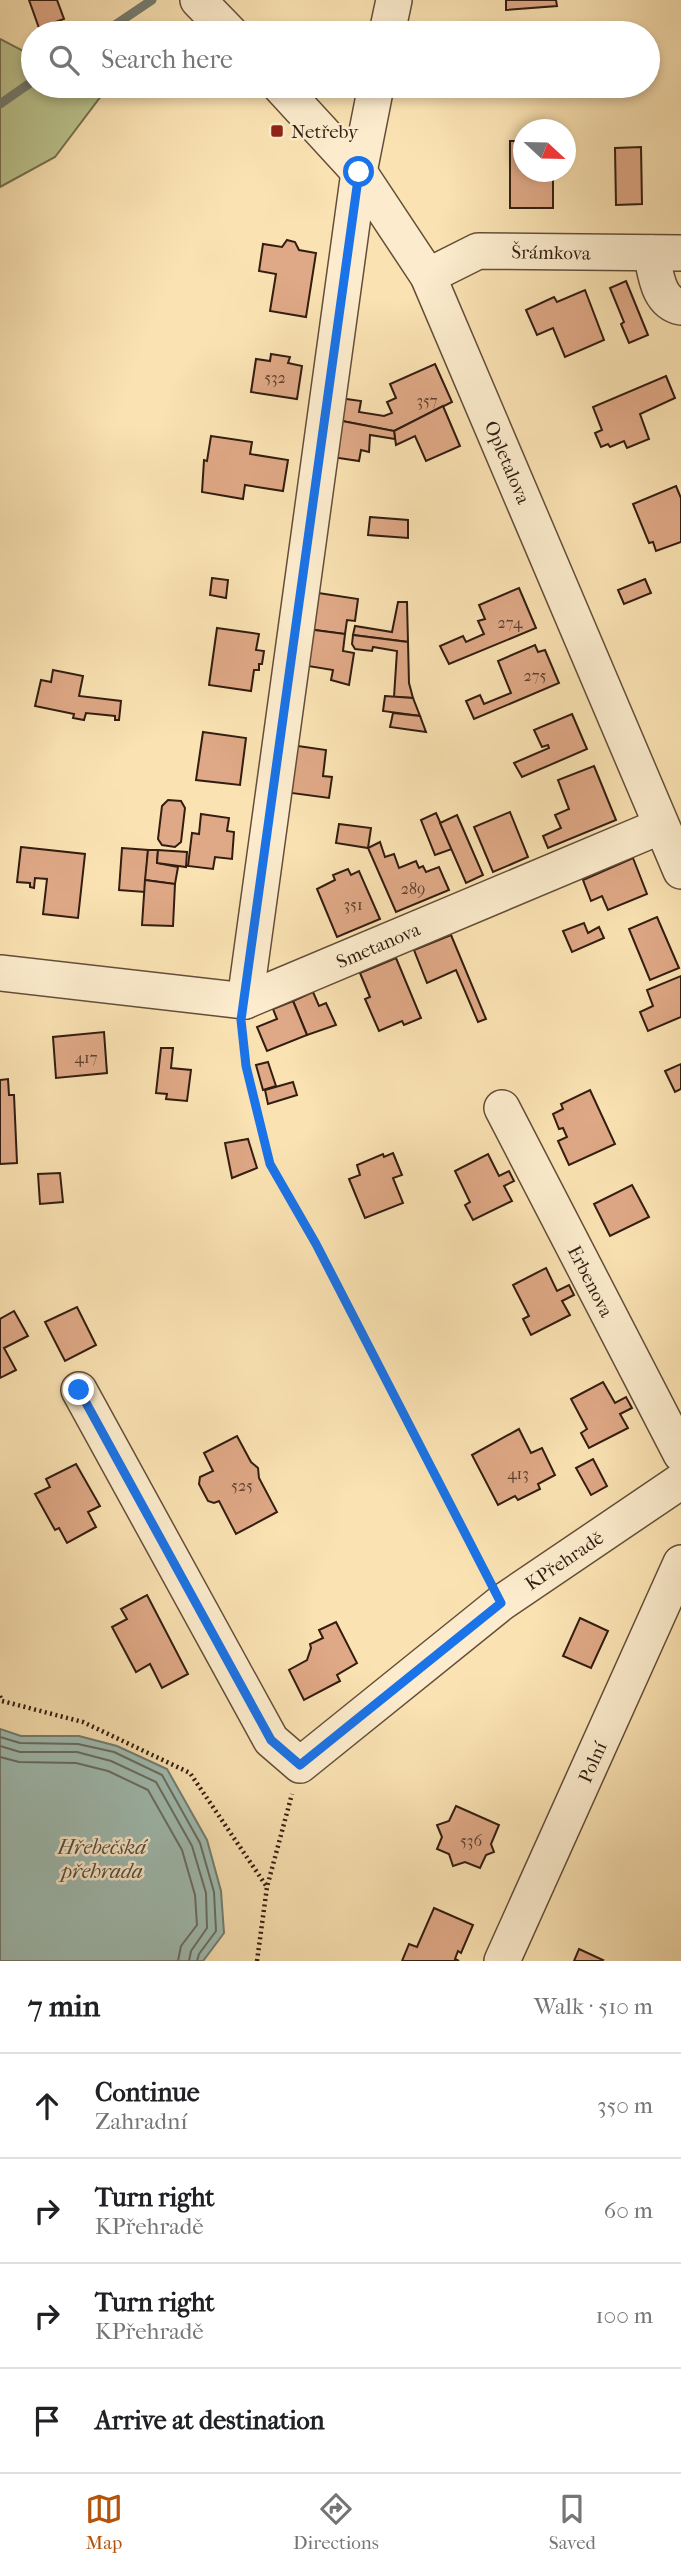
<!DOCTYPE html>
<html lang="en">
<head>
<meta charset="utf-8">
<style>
	body { margin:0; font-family:"IM FELL French Canon",serif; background:#f2f2f2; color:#202124 }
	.compass { position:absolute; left:513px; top:119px; width:63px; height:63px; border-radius:50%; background:#fff; box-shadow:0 4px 10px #0003; rotate:112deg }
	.stop { position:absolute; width:21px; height:21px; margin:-16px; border:5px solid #1a73e8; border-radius:50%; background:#fff }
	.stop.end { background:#1a73e8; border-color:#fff; box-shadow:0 2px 7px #0008 }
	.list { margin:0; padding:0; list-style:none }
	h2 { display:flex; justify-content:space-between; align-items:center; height:91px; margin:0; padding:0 28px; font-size:30px }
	h2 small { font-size:23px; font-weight:400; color:#757577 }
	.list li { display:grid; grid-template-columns:46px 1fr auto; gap:21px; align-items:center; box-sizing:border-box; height:105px; padding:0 28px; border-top:2px solid #e0e0e0 }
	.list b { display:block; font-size:26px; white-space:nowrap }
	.list p { margin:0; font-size:23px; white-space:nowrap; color:#757577 }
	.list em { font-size:23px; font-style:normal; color:#757577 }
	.icon { flex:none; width:38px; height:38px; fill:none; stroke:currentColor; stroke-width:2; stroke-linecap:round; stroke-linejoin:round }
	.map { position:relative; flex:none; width:681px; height:1961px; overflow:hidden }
	.search { position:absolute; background:#fff; box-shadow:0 4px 10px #0003; left:21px; right:21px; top:21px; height:77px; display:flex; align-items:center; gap:18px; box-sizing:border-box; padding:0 24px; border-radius:38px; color:#757577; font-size:26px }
	.sheet { height:511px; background:#fff }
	nav { display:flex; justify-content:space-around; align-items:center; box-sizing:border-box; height:98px; border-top:2px solid #e0e0e0; background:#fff; font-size:19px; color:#757577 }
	nav a { display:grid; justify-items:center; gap:4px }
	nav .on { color:#b45309 }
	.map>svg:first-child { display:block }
	.green { fill:#bbc48e; stroke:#767050; stroke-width:2 }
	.water { fill:#9fbdb3; stroke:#737d72; stroke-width:2 }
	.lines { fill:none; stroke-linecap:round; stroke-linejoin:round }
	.shore { stroke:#686d62; stroke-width:2 }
	.stream { stroke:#737d72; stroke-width:9 }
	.building { fill:#dfa886; stroke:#321d11; stroke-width:2 }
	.minor-casing { stroke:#644e39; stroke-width:38 }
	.path { stroke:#321d11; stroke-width:4.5; stroke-dasharray:2 3.5; stroke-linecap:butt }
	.minor { stroke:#fceccd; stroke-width:35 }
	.route { stroke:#1a73e8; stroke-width:9 }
	.poi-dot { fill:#8f2418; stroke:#fceccd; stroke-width:2.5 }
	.labels { text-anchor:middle; stroke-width:5; stroke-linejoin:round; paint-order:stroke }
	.number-label { font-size:16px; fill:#5d402e }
	.poi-label { font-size:19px; fill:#321d11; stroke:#fceccd; text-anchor:start }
	.street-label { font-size:19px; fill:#321d11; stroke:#fceccd }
	.water-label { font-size:21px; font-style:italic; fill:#534d42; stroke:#fceccd }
</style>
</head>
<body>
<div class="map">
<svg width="681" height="1961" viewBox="0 0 681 1961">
	<rect width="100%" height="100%" fill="#fae2b2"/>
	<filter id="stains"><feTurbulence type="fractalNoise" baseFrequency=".00286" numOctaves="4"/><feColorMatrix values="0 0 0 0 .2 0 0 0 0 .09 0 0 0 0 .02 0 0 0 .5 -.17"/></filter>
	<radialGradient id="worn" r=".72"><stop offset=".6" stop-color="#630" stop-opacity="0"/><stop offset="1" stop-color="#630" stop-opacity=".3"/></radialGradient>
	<path class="green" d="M0,39L33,56V86H92L104,92L55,157L0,187Z"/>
	<path class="water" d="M0,1729L21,1736H79L117,1746L167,1769L207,1840L221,1891L224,1933L203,1961H0Z"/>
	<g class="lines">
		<g class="shore">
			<path d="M0,1737L20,1743L78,1744L114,1752L162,1775L200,1843L214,1892L216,1931L199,1954L197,1961"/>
			<path d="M0,1746L20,1752H77L111,1761L156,1782L192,1846L206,1893L207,1928L191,1951L189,1961"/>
			<path d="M0,1757L19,1762L76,1763L108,1771L148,1790L182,1850L195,1895L197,1925L181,1946L178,1961"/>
		</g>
		<g class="stream">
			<path d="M103,33L152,0"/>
			<path d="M0,104L33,81"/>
		</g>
	</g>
	<g class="building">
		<path d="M29,0H57L64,19L39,28Z"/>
		<path d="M506,0H556L557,6L506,10Z"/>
		<path d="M510,141H524V172H553V208H510Z"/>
		<path d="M641,147L642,204L616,205L615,148Z"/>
		<path d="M287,240L295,242L299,250L316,253L306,317L270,311L276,274L259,271L263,244L282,247Z"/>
		<path d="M626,281L648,335L629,343L621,324L624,322L610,288Z"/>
		<path d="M585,290L604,340L565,357L553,328L537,335L526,310L554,297L557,302Z"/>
		<path d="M271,354L290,357L288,363L302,366L297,399L251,392L256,359L270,361Z"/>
		<path d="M435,364L452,402L394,431L337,420L339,398L361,401L359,412L384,416L392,413L387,402L396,398L390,384Z"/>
		<path d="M666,376L675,398L640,414L649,439L627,448L624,441L610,447L608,444L601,447L595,433L602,430L593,407Z"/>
		<path d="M443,406L460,446L426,461L415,436L396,445L394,431Z"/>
		<path d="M337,420L394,431L395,439L370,435L369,452L361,450L359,461L332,457Z"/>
		<path d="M211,436L252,442L250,454L288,460L283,491L245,485L243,499L202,492L204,460L207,461Z"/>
		<path d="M676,486L681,498V542L656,551L653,542L649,543L633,504Z"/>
		<path d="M370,517L408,520V538L368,535Z"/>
		<path d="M212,578L228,580L226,598L210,595Z"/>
		<path d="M645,579L651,593L624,604L618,590Z"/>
		<path d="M519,588L536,628L449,664L440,646L463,636L466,642L484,634L478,621L485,619L479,605Z"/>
		<path d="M312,592L358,599L355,621L347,620L345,634L307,629Z"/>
		<path d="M398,602H407L408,642L353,635L355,626L392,632Z"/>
		<path d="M217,628L259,634L256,650L264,651L262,664H259V670H254L251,691L209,685Z"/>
		<path d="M307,629L345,634L343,651L354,653L349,685L331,680L333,670L302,665Z"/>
		<path d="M353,635L408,642L409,683L413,698L394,697L397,651L373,647L372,651L355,649L352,644Z"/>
		<path d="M535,645L538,652L545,650L559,683L474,719L466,701L480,695L484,704L511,693L498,661Z"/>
		<path d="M53,670L83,676L79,696L121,701L119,720H115V716L86,713L84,720L73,718L74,714L35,706L41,680L51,682Z"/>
		<path d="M385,696L413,698L420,716L383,711Z"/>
		<path d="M393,713L420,716L426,732L390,727Z"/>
		<path d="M572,714L587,749L522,777L514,763L549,748L548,745L542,747L534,730Z"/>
		<path d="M203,732L246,738L240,785L196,780Z"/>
		<path d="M291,745L326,750L323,776L332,777L329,798L284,792Z"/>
		<path d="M594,766L616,820L548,848L543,836L561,828L555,815L569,809L558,780Z"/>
		<path d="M168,800L181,801L185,808L181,842L175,847L162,845L158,839L162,806Z"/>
		<path d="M510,812L528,857L493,872L474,827Z"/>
		<path d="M436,813L452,849L435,855L421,820Z"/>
		<path d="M201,814L229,818L227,831L234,832L232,859L215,857L213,869L188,866L192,833L199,834Z"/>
		<path d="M457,815L483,875L466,883L440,823Z"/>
		<path d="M339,824L371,828L368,848L336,843Z"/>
		<path d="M380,842L385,857L394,854L399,868L416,861L419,868L423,866L426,872L439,867L449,890L396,912L368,848Z"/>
		<path d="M21,847L85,854L78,918L43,914L47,879L35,878L34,888L30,887V883L17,882Z"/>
		<path d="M122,848L148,850L145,892L119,890Z"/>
		<path d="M148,850H158L157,863L178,867L175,884L145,880Z"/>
		<path d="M158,850L187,852L186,867L157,863Z"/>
		<path d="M633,858L647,894L608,910L602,896L591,901L583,880Z"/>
		<path d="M348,869L351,875L359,871L380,919L337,937L317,889L335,880L333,875Z"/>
		<path d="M145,880L175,884L173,926L142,925Z"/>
		<path d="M657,917L679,968L650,980L629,929Z"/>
		<path d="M584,923L588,933L599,927L604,938L572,952L563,931Z"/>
		<path d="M451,935L486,1019L478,1022L456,970L427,983L414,950Z"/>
		<path d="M396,958L421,1018L404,1025L402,1021L379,1031L365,999L370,997L360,973Z"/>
		<path d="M681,976V1017L648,1031L640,1012L653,1006L647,990Z"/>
		<path d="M313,992L319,1006L326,1003L336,1025L307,1035L293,1001Z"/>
		<path d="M293,1001L307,1035L267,1051L257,1027L277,1019L273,1009Z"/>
		<path d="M104,1032L107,1073L56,1078L53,1037Z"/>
		<path d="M161,1048H173L171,1068L191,1070L187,1101L166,1099L167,1094L156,1093Z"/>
		<path d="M268,1062L276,1086L263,1090L256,1065Z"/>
		<path d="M681,1064V1089L675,1092L665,1071Z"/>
		<path d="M8,1079L9,1095H14L17,1163L0,1164V1080Z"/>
		<path d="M293,1082L297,1095L268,1104L265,1090Z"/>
		<path d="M590,1090L615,1144L569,1165L558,1141L567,1137L563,1128L559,1129L553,1114L563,1109L561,1104Z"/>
		<path d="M248,1139L257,1168L232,1178L225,1143Z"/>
		<path d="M393,1153L402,1175L393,1178L403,1203L365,1218L349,1179L360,1175L357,1165L383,1154L384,1157Z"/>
		<path d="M488,1154L499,1176L509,1171L514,1181L504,1186L512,1201L473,1220L465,1205L470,1202L455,1171Z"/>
		<path d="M60,1173L63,1202L40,1204L38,1174Z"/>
		<path d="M632,1185L649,1217L610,1236L594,1204Z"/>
		<path d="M546,1268L557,1291L569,1285L574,1295L562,1301L570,1315L531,1335L523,1319L529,1316L513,1285Z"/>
		<path d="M77,1307L96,1345L65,1361L45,1322Z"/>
		<path d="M14,1311L28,1336L4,1348L16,1370L0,1378V1319Z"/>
		<path d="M603,1382L615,1403L626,1397L632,1408L620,1414L628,1428L589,1448L581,1433L587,1429L571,1399Z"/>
		<path d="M519,1429L531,1453L542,1448L555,1475L538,1484L540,1489L518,1500L515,1496L498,1505L472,1455Z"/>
		<path d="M237,1436L251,1462L258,1468L259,1478L277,1512L236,1534L219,1501L214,1503L208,1501L199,1484L200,1477L213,1471L204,1453Z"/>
		<path d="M593,1459L607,1486L591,1495L576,1468Z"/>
		<path d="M76,1464L100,1506L88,1512L96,1527L67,1543L59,1528L55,1530L35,1494L50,1487L46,1479Z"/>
		<path d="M147,1595L188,1674L162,1688L150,1664L136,1672L112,1627L127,1619L121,1609Z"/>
		<path d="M580,1618L608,1631L591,1668L563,1656Z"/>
		<path d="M336,1622L357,1663L337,1675L340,1681L304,1700L289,1670L307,1660L311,1648L310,1644L323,1638L319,1630Z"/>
		<path d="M456,1806L499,1825L491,1844L494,1852L486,1855L480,1868L465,1862L453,1866L449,1854L437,1849L442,1837L437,1825L449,1821Z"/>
		<path d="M434,1908L473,1925L461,1953L458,1951L455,1959L459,1961H402L409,1944L417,1947Z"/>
		<path d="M579,1949L603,1960L602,1961H574Z"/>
	</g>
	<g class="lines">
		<g class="minor-casing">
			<g id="minor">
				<path d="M198,0L230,33"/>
				<path d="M387,33L394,0"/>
				<path d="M280,86L359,172L428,276L681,871"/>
				<path d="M651,253C656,273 657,302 681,307"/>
				<path d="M428,276L478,251L681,253"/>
				<path d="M0,973L245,1001L661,826"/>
				<path d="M245,1001L359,172L376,86"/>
				<path d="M502,1108L681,1454"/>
				<path d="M79,1390L271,1740L300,1765L501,1603L681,1481"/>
				<path d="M502,1961L681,1563"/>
			</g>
		</g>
		<g class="path">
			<path d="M242,1030L246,1066L269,1164L316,1244L487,1576"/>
			<path d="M0,1696L2,1701L83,1722L190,1773L267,1887"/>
			<path d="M257,1961L267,1887L292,1794"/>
		</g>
		<use href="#minor" class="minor"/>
	</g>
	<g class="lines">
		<path class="route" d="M79,1390L271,1740L300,1765L501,1603L316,1244L270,1164L246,1066L241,1020L359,172"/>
	</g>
	<rect class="poi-dot" x="270" y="124" width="14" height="14" rx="3.5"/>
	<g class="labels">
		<g class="number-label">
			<text x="275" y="383">532</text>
			<text x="427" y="406">357</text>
			<text x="510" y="628">274</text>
			<text x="535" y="681">275</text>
			<text x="413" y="894">289</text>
			<text x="353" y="910">351</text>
			<text x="86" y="1063">417</text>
			<text x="518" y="1479">413</text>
			<text x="242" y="1491">525</text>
			<text x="471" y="1846">536</text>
		</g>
		<g class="poi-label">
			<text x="291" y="138">Netřeby</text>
		</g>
		<g class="street-label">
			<text transform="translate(551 252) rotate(1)" y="7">Šrámkova</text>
			<text transform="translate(508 462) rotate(67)" y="7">Opletalova</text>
			<text transform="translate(378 945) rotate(-23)" y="7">Smetanova</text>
			<text transform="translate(591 1281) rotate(63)" y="7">Erbenova</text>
			<text transform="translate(564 1560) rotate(-34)" y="7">KPřehradě</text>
			<text transform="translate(592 1762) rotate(-66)" y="7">Polní</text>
		</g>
		<g class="water-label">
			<text x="102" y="1854">Hřebečská<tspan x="102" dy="24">přehrada</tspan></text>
		</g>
	</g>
	<rect width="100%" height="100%" filter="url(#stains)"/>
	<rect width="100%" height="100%" fill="url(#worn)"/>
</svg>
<svg class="compass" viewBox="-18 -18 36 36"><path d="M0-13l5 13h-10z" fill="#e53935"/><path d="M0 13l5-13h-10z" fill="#757577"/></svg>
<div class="stop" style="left:359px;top:172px"></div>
<div class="stop end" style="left:79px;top:1390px"></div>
<div class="search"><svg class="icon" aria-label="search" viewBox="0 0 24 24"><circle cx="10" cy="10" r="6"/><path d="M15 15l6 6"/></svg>Search here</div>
</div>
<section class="sheet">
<h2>7 min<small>Walk · 510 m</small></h2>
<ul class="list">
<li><svg class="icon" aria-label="ahead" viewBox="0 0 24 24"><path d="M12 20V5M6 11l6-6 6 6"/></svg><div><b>Continue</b><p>Zahradní</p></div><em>350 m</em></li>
<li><svg class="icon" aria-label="right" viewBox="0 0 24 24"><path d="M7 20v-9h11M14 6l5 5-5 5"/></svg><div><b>Turn right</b><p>KPřehradě</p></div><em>60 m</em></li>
<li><svg class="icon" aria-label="right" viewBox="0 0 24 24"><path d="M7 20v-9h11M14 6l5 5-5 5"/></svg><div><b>Turn right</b><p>KPřehradě</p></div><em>100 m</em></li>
<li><svg class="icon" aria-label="arrive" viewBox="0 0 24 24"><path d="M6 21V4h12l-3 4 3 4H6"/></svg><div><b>Arrive at destination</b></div></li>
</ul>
</section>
<nav>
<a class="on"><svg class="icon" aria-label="map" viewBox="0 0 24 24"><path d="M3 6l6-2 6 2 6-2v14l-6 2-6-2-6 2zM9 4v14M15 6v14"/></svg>Map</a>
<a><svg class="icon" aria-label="directions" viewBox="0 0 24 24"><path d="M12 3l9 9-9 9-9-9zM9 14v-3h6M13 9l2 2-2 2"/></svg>Directions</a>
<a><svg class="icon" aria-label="saved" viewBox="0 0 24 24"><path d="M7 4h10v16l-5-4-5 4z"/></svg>Saved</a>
</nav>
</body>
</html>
